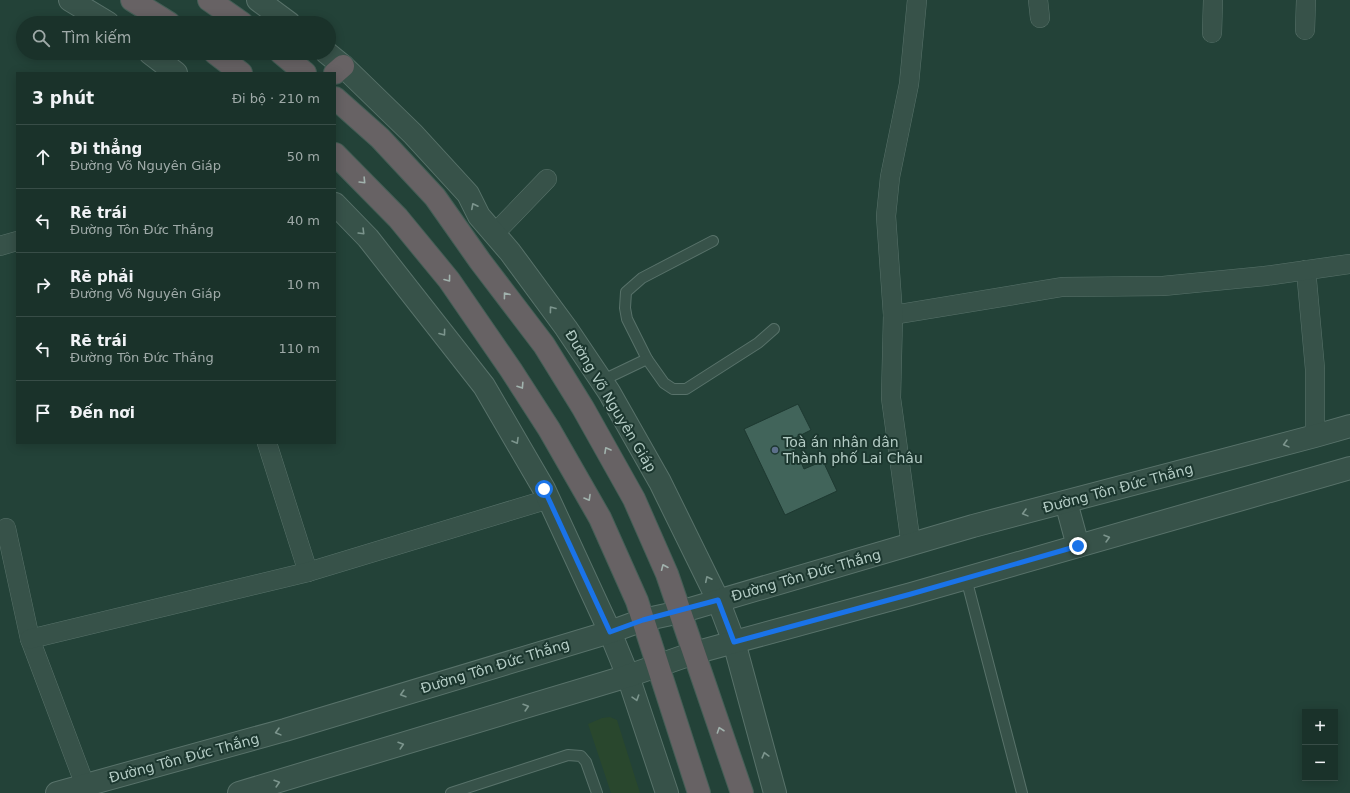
<!DOCTYPE html>
<html lang="vi">
<head>
<meta charset="utf-8">
<style>
	body { margin:0; font-family:"DejaVu Sans",sans-serif; background:#273e36; color:#f1f3f6 }
	.controls { position:absolute; right:12px; bottom:12px; display:grid; overflow:hidden; border-radius:0px; box-shadow:0 2px 10px #0003 }
	.controls button { width:36px; height:36px; display:grid; place-items:center; padding:0; border:0; border-bottom:1px solid #384d47; background:#1a322a; color:#f1f3f6; font:20px sans-serif }
	.stop { position:absolute; width:12px; height:12px; margin:-9px; border:3px solid #1a73e8; border-radius:50%; background:#fff }
	.stop.end { background:#1a73e8; border-color:#fff; box-shadow:0 1px 4px #0008 }
	.list { margin:0; padding:0; list-style:none }
	h2 { display:flex; justify-content:space-between; align-items:center; height:52px; margin:0; padding:0 16px; font-size:17px }
	h2 small { font-size:13px; font-weight:400; color:#9faaa8 }
	.list li { display:grid; grid-template-columns:26px 1fr auto; gap:12px; align-items:center; box-sizing:border-box; height:64px; padding:0 16px; border-top:1px solid #384d47 }
	.list b { display:block; font-size:15px; white-space:nowrap }
	.list p { margin:0; font-size:13px; white-space:nowrap; color:#9faaa8 }
	.list em { font-size:13px; font-style:normal; color:#9faaa8 }
	.icon { flex:none; width:22px; height:22px; fill:none; stroke:currentColor; stroke-width:2; stroke-linecap:round; stroke-linejoin:round }
	.map { position:relative; flex:none; width:1350px; height:793px; overflow:hidden }
	.search { position:absolute; background:#1a322a; box-shadow:0 2px 10px #0003; left:16px; top:16px; width:320px; height:44px; display:flex; align-items:center; gap:10px; box-sizing:border-box; padding:0 14px; border-radius:22px; color:#9faaa8; font-size:15px }
	.panel { position:absolute; background:#1a322a; box-shadow:0 2px 10px #0003; left:16px; top:72px; width:320px; height:372px; border-radius:0px }
	.map>svg:first-child { display:block }
	.green { fill:#29472d }
	.building { fill:#41645a; stroke:#1e3931 }
	.lines { fill:none; stroke-linecap:round; stroke-linejoin:round }
	.service-casing { stroke:#58726a; stroke-width:12 }
	.minor-casing { stroke:#58726a; stroke-width:20 }
	.tertiary-casing { stroke:#58726a; stroke-width:24 }
	.trunk-casing { stroke:#455f57; stroke-width:24 }
	.service { stroke:#375249; stroke-width:10 }
	.minor { stroke:#375249; stroke-width:19 }
	.tertiary { stroke:#375249; stroke-width:22 }
	.trunk { stroke:#676264; stroke-width:22 }
	.oneway { stroke:#a1b2ad }
	.oneway2 { stroke:#7c958d }
	.route { stroke:#1a73e8; stroke-width:5 }
	.service-dot { fill:#5c6f8a; stroke:#1c372f; stroke-width:1.5 }
	.labels { text-anchor:middle; stroke-width:4; stroke-linejoin:round; paint-order:stroke }
	.street-label { font-size:14px; fill:#b4ccc5; stroke:#1c372f }
	.poi-label { font-size:14px; fill:#b4ccc5; stroke:#1c372f; text-anchor:start }
</style>
</head>
<body>
<div class="map">
<svg width="1350" height="793" viewBox="0 0 1350 793">
	<rect width="100%" height="100%" fill="#234238"/>
	<path class="green" d="M610,717L617,720L640,793H611L588,724L602,718Z"/>
	<path class="building" d="M798,404L811,430L791,440L804,469L823,461L837,491L785,515L744,429Z"/>
	<g class="lines">
		<g class="service-casing">
			<g id="service">
				<path d="M647,359L627,319L625,308L626,292L642,278L713,241"/>
				<path d="M601,381L647,359L664,383L673,389H686L758,343L774,329"/>
				<path d="M966,578L1022,793"/>
				<path d="M451,793L568,755L581,756L586,762L597,793"/>
			</g>
		</g>
		<g class="minor-casing">
			<g id="minor">
				<path d="M1038,0L1040,18"/>
				<path d="M1305,30L1306,0"/>
				<path d="M1212,33L1213,0"/>
				<path d="M494,234L547,179"/>
				<path d="M0,246L17,241"/>
				<path d="M1306,270L1315,369V436"/>
				<path d="M893,315L1062,287L1163,286L1265,276L1350,264"/>
				<path d="M267,443L308,572"/>
				<path d="M6,528L30,639L85,785V793"/>
				<path d="M911,545L891,398L893,315L886,216L890,177L909,84L917,0"/>
				<path d="M30,639L308,572L549,499"/>
			</g>
		</g>
		<g class="tertiary-casing">
			<g id="tertiary">
				<path d="M70,0L108,23"/>
				<path d="M258,0L289,23"/>
				<path d="M150,53L176,73"/>
				<path d="M327,53L343,66L413,134L468,194L479,216L510,252L566,328L609,392L660,482L718,600L734,642L775,793"/>
				<path d="M335,204L368,238L484,386L544,489L610,632L628,676L667,793"/>
				<path d="M1066,502L1078,546"/>
				<path d="M57,793L285,730L610,632L643,620L680,612L973,526L1315,436L1350,426"/>
				<path d="M239,793L628,676L694,653L911,594L1350,468"/>
			</g>
		</g>
		<g class="trunk-casing">
			<g id="trunk">
				<path d="M132,0L169,23"/>
				<path d="M209,0L242,23"/>
				<path d="M215,53L241,73"/>
				<path d="M281,53L305,73"/>
				<path d="M335,73L343,66"/>
				<path d="M335,98L380,138L435,197L480,261L544,345L583,408L634,499L667,574L742,793"/>
				<path d="M335,154L398,218L449,280L511,370L549,429L600,518L637,601L699,793"/>
			</g>
		</g>
		<use href="#service" class="service"/>
		<use href="#minor" class="minor"/>
		<use href="#tertiary" class="tertiary"/>
		<use href="#trunk" class="trunk"/>
	</g>
	<defs><path id="oneway-chevron" d="M-2-3.5L2.5 0L-2 3.5" fill="none" stroke-width="1.6" stroke-linecap="round" stroke-linejoin="round"/></defs>
	<g class="oneway">
		<use href="#oneway-chevron" transform="translate(363 181) rotate(46)"/>
		<use href="#oneway-chevron" transform="translate(448 279) rotate(53)"/>
		<use href="#oneway-chevron" transform="translate(506 295) rotate(-127)"/>
		<use href="#oneway-chevron" transform="translate(521 386) rotate(57)"/>
		<use href="#oneway-chevron" transform="translate(607 450) rotate(-119)"/>
		<use href="#oneway-chevron" transform="translate(588 498) rotate(60)"/>
		<use href="#oneway-chevron" transform="translate(664 567) rotate(-113)"/>
		<use href="#oneway-chevron" transform="translate(720 730) rotate(-109)"/>
	</g>
	<g class="oneway2">
		<use href="#oneway-chevron" transform="translate(474 206) rotate(-117)"/>
		<use href="#oneway-chevron" transform="translate(362 232) rotate(45)"/>
		<use href="#oneway-chevron" transform="translate(552 309) rotate(-127)"/>
		<use href="#oneway-chevron" transform="translate(443 333) rotate(53)"/>
		<use href="#oneway-chevron" transform="translate(516 441) rotate(60)"/>
		<use href="#oneway-chevron" transform="translate(1286 444) rotate(165)"/>
		<use href="#oneway-chevron" transform="translate(1025 513) rotate(165)"/>
		<use href="#oneway-chevron" transform="translate(1107 538) rotate(-16)"/>
		<use href="#oneway-chevron" transform="translate(708 579) rotate(-116)"/>
		<use href="#oneway-chevron" transform="translate(403 694) rotate(163)"/>
		<use href="#oneway-chevron" transform="translate(636 698) rotate(72)"/>
		<use href="#oneway-chevron" transform="translate(526 707) rotate(-17)"/>
		<use href="#oneway-chevron" transform="translate(278 732) rotate(165)"/>
		<use href="#oneway-chevron" transform="translate(401 745) rotate(-17)"/>
		<use href="#oneway-chevron" transform="translate(765 755) rotate(-105)"/>
		<use href="#oneway-chevron" transform="translate(277 783) rotate(-17)"/>
	</g>
	<g class="lines">
		<path class="route" d="M544,489L610,632L643,620L718,600L734,642L911,594L1078,546"/>
	</g>
	<circle class="service-dot" cx="775" cy="450" r="4"/>
	<g class="labels">
		<g class="street-label">
			<text transform="translate(611 401) rotate(59)" y="5">Đường Võ Nguyên Giáp</text>
			<text transform="translate(1118 488) rotate(-15)" y="5">Đường Tôn Đức Thắng</text>
			<text transform="translate(806 575) rotate(-16)" y="5">Đường Tôn Đức Thắng</text>
			<text transform="translate(495 666) rotate(-17)" y="5">Đường Tôn Đức Thắng</text>
			<text transform="translate(184 758) rotate(-15)" y="5">Đường Tôn Đức Thắng</text>
		</g>
		<g class="poi-label">
			<text x="783" y="447">Toà án nhân dân<tspan x="783" dy="16">Thành phố Lai Châu</tspan></text>
		</g>
	</g>
</svg>
<div class="controls">
<button>+</button>
<button>−</button>
</div>
<div class="stop" style="left:544px;top:489px"></div>
<div class="stop end" style="left:1078px;top:546px"></div>
<div class="search"><svg class="icon" aria-label="search" viewBox="0 0 24 24"><circle cx="10" cy="10" r="6"/><path d="M15 15l6 6"/></svg>Tìm kiếm</div>
<section class="panel">
<h2>3 phút<small>Đi bộ · 210 m</small></h2>
<ul class="list">
<li><svg class="icon" aria-label="ahead" viewBox="0 0 24 24"><path d="M12 20V5M6 11l6-6 6 6"/></svg><div><b>Đi thẳng</b><p>Đường Võ Nguyên Giáp</p></div><em>50 m</em></li>
<li><svg class="icon" aria-label="left" viewBox="0 0 24 24"><path d="M17 20v-9H6M10 6l-5 5 5 5"/></svg><div><b>Rẽ trái</b><p>Đường Tôn Đức Thắng</p></div><em>40 m</em></li>
<li><svg class="icon" aria-label="right" viewBox="0 0 24 24"><path d="M7 20v-9h11M14 6l5 5-5 5"/></svg><div><b>Rẽ phải</b><p>Đường Võ Nguyên Giáp</p></div><em>10 m</em></li>
<li><svg class="icon" aria-label="left" viewBox="0 0 24 24"><path d="M17 20v-9H6M10 6l-5 5 5 5"/></svg><div><b>Rẽ trái</b><p>Đường Tôn Đức Thắng</p></div><em>110 m</em></li>
<li><svg class="icon" aria-label="arrive" viewBox="0 0 24 24"><path d="M6 21V4h12l-3 4 3 4H6"/></svg><div><b>Đến nơi</b></div></li>
</ul>
</section>
</div>
</body>
</html>
